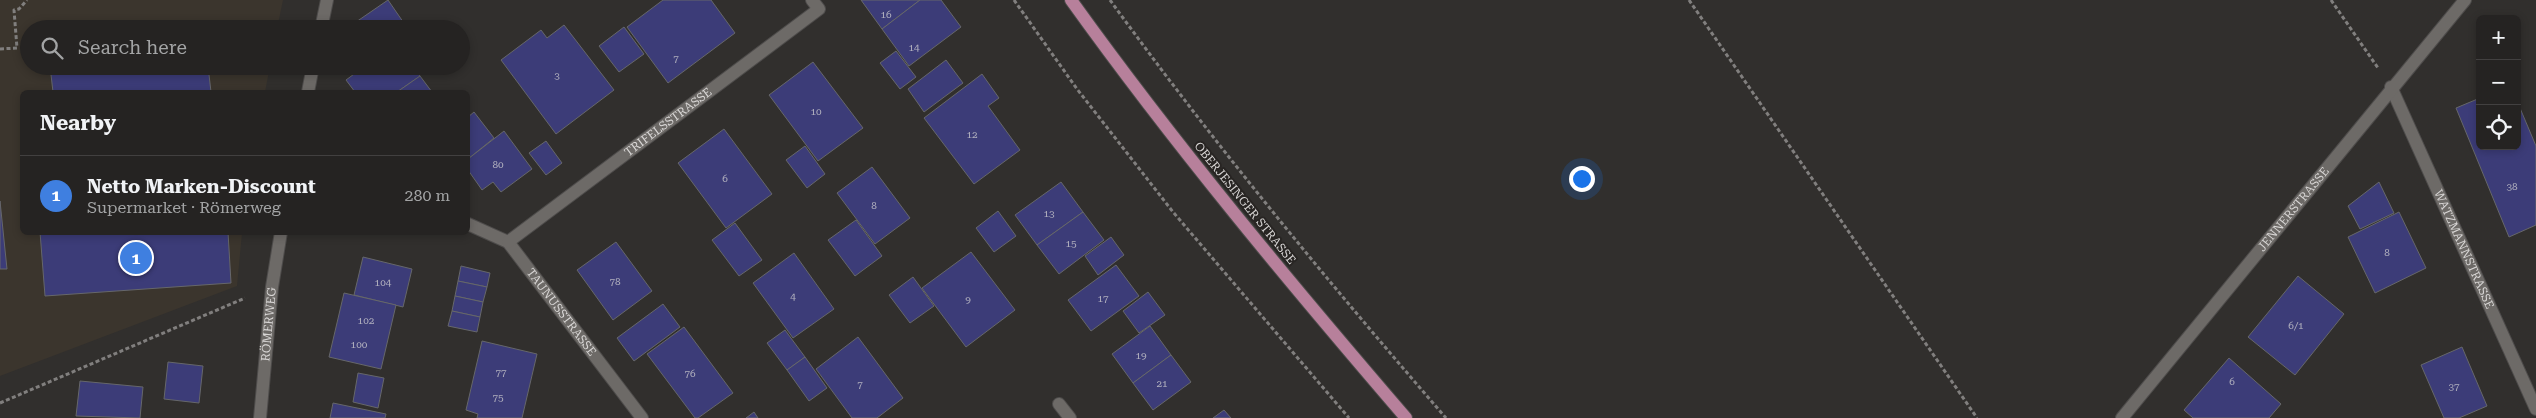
<!DOCTYPE html>
<html lang="en">
<head>
<meta charset="utf-8">
<style>
	body { margin:0; font-family:"Roboto Serif",serif; background:#2d2b2a; color:#f1f3f6 }
	.controls { position:absolute; right:15px; top:15px; display:grid; overflow:hidden; border-radius:8px; box-shadow:0 2px 8px #0003 }
	.controls button { width:45px; height:45px; display:grid; place-items:center; padding:0; border:0; border-bottom:1px solid #424040; background:#252322; color:#f1f3f6; font:25px sans-serif }
	.you { position:absolute; left:1581px; top:178px; width:18px; height:18px; margin:-12px; border:4px solid #fff; border-radius:50%; background:#1a73e8; box-shadow:0 0 0 8px #1a73e833 }
	.badge { display:grid; place-items:center; width:32px; height:32px; border-radius:50%; background:#ea580c; color:#fff; font-size:16px; font-weight:700 }
	.pin { position:absolute; translate:-50% -50%; border:2px solid #fff; box-shadow:0 1px 5px #0006 }
	.list { margin:0; padding:0; list-style:none }
	h2 { display:flex; justify-content:space-between; align-items:center; height:65px; margin:0; padding:0 20px; font-size:21px }
	h2 small { font-size:16px; font-weight:400; color:#a3a4a5 }
	.list li { display:grid; grid-template-columns:32px 1fr auto; gap:15px; align-items:center; box-sizing:border-box; height:80px; padding:0 20px; border-top:1px solid #424040 }
	.list b { display:block; font-size:19px; white-space:nowrap }
	.list p { margin:0; font-size:16px; white-space:nowrap; color:#a3a4a5 }
	.list em { font-size:16px; font-style:normal; color:#a3a4a5 }
	.icon { flex:none; width:28px; height:28px; fill:none; stroke:currentColor; stroke-width:2; stroke-linecap:round; stroke-linejoin:round }
	.map { position:relative; flex:none; width:2536px; height:418px; overflow:hidden }
	.search { position:absolute; background:#252322; box-shadow:0 2px 8px #0003; left:20px; top:20px; width:450px; height:55px; display:flex; align-items:center; gap:12px; box-sizing:border-box; padding:0 18px; border-radius:28px; color:#a3a4a5; font-size:19px }
	.panel { position:absolute; background:#252322; box-shadow:0 2px 8px #0003; left:20px; top:90px; width:450px; height:145px; border-radius:8px }
	.map>svg:first-child { display:block }
	.built { fill:#3b352d }
	.building { fill:#3c3c78; stroke:#66676a }
	.lines { fill:none; stroke-linecap:round; stroke-linejoin:round }
	.minor-casing { stroke:#4e4c4b; stroke-width:14 }
	.major-casing { stroke:#4e4c4b; stroke-width:14 }
	.path { stroke:#817f7e; stroke-width:3; stroke-dasharray:4 2.5; stroke-linecap:butt }
	.minor { stroke:#6d6a67; stroke-width:12 }
	.major { stroke:#b7809b; stroke-width:12 }
	.labels { text-anchor:middle; stroke-width:4; stroke-linejoin:round; paint-order:stroke }
	.number-label { font-size:10px; fill:#b1b0be }
	.street-label { font-size:12px; fill:#d8d6d5; stroke:#282523 }
</style>
</head>
<body>
<div class="map">
<svg width="2536" height="418" viewBox="0 0 2536 418">
	<rect width="100%" height="100%" fill="#312f2d"/>
	<path class="built" d="M0,0H283L277,29H29V66H270L265,92H22V232L242,233L237,286L0,376Z"/>
	<g class="building">
		<path d="M388,0L408,29H361L356,22Z"/>
		<path d="M663,0H711L735,33L668,83L627,27Z"/>
		<path d="M861,0H920L882,29Z"/>
		<path d="M920,0H941L961,27L909,66L882,29Z"/>
		<path d="M564,25L614,90L556,134L501,60L541,30L547,38Z"/>
		<path d="M204,26V29H163Z"/>
		<path d="M624,27L644,54L619,72L599,46Z"/>
		<path d="M896,51L916,77L900,89L880,63Z"/>
		<path d="M946,60L963,83L924,112L908,89Z"/>
		<path d="M813,62L863,128L818,161L769,95Z"/>
		<path d="M50,66H208L211,92H53Z"/>
		<path d="M365,66H413L420,76L397,92H355L346,80Z"/>
		<path d="M982,74L999,98L988,106L1020,150L974,184L924,118Z"/>
		<path d="M420,76L432,92H397Z"/>
		<path d="M2480,98V146H2517V101L2536,146V225L2509,237L2456,108Z"/>
		<path d="M474,112L494,138L468,159V117Z"/>
		<path d="M724,129L772,194L726,228L678,163Z"/>
		<path d="M504,131L532,169L501,192L493,182L482,190L468,170V159Z"/>
		<path d="M546,141L562,163L546,175L529,153Z"/>
		<path d="M805,146L825,174L807,188L786,160Z"/>
		<path d="M872,167L910,218L875,244L837,193Z"/>
		<path d="M1061,182L1083,212L1037,245L1015,215Z"/>
		<path d="M2379,182L2394,213L2360,229L2348,206Z"/>
		<path d="M0,201L7,269H0Z"/>
		<path d="M998,211L1016,236L994,252L976,228Z"/>
		<path d="M1083,212L1104,240L1059,274L1037,245Z"/>
		<path d="M2399,212L2426,268L2375,293L2348,237Z"/>
		<path d="M856,220L882,256L855,276L828,240Z"/>
		<path d="M735,223L762,260L739,276L712,240Z"/>
		<path d="M40,232H228L231,283L45,296Z"/>
		<path d="M1111,237L1124,255L1098,275L1085,256Z"/>
		<path d="M616,242L652,291L613,320L577,270Z"/>
		<path d="M971,252L1015,310L966,347L922,288Z"/>
		<path d="M794,253L834,309L793,338L753,283Z"/>
		<path d="M363,257L412,269L403,307L354,295Z"/>
		<path d="M1116,265L1139,296L1091,331L1068,300Z"/>
		<path d="M461,266L490,273L487,287L458,281Z"/>
		<path d="M2298,276L2344,314L2295,375L2248,337Z"/>
		<path d="M913,277L934,306L910,323L889,295Z"/>
		<path d="M458,281L487,287L483,302L455,296Z"/>
		<path d="M1148,292L1165,315L1139,333L1123,311Z"/>
		<path d="M344,293L396,305L381,369L329,357Z"/>
		<path d="M455,296L483,302L480,317L452,311Z"/>
		<path d="M663,304L680,327L634,361L617,338Z"/>
		<path d="M452,311L480,317L477,332L448,326Z"/>
		<path d="M1150,326L1171,355L1133,383L1112,354Z"/>
		<path d="M684,327L733,393L698,418H695L647,354Z"/>
		<path d="M785,330L805,357L787,370L767,343Z"/>
		<path d="M858,337L903,398L877,418H852L816,369Z"/>
		<path d="M482,341L537,354L522,418H477L478,414L466,410Z"/>
		<path d="M2462,347L2487,406L2459,418H2444L2421,365Z"/>
		<path d="M1171,355L1191,382L1153,410L1133,383Z"/>
		<path d="M805,357L827,388L809,401L787,370Z"/>
		<path d="M2229,358L2281,404L2269,418H2193L2184,410Z"/>
		<path d="M168,362L203,366L199,403L164,399Z"/>
		<path d="M358,373L384,378L378,408L353,402Z"/>
		<path d="M80,381L143,387L140,418L76,416Z"/>
		<path d="M333,403L386,414L385,418H330Z"/>
		<path d="M1224,410L1231,418H1213Z"/>
		<path d="M754,412L758,418H746Z"/>
	</g>
	<g class="lines">
		<g class="minor-casing">
			<g id="minor">
				<path d="M321,29L327,0"/>
				<path id="s1" d="M2391,87L2536,409"/>
				<path d="M308,92L313,66"/>
				<path id="s2" d="M468,224L508,242L642,418"/>
				<path id="s3" d="M508,242L819,9L812,0"/>
				<path d="M1059,404L1070,418"/>
				<path id="s4" d="M260,418L272,287L281,232"/>
				<path id="s5" d="M2122,418L2465,0"/>
			</g>
		</g>
		<g class="major-casing">
			<path id="major" d="M1071,0C1175,145 1290,283 1406,418"/>
		</g>
		<g class="path">
			<path d="M1014,0L1077,89L1173,212L1349,418"/>
			<path d="M1110,0C1215,145 1329,283 1446,418"/>
			<path d="M1689,0L1977,418"/>
			<path d="M2331,0L2378,68"/>
			<path d="M0,49L17,48L14,10L19,9L27,0"/>
			<path d="M0,403L245,298"/>
		</g>
		<use href="#minor" class="minor"/>
		<use href="#major" class="major"/>
	</g>
	<g class="labels">
		<g class="number-label">
			<text x="886" y="18">16</text>
			<text x="914" y="51">14</text>
			<text x="676" y="62">7</text>
			<text x="557" y="79">3</text>
			<text x="816" y="115">10</text>
			<text x="972" y="138">12</text>
			<text x="498" y="168">80</text>
			<text x="725" y="182">6</text>
			<text x="2512" y="190">38</text>
			<text x="874" y="209">8</text>
			<text x="1049" y="217">13</text>
			<text x="1071" y="247">15</text>
			<text x="2387" y="256">8</text>
			<text x="615" y="285">78</text>
			<text x="383" y="286">104</text>
			<text x="793" y="300">4</text>
			<text x="1103" y="302">17</text>
			<text x="968" y="303">9</text>
			<text x="366" y="324">102</text>
			<text x="2296" y="329">6/1</text>
			<text x="359" y="348">100</text>
			<text x="1141" y="359">19</text>
			<text x="501" y="376">77</text>
			<text x="690" y="377">76</text>
			<text x="2232" y="385">6</text>
			<text x="1162" y="387">21</text>
			<text x="860" y="388">7</text>
			<text x="2454" y="390">37</text>
			<text x="498" y="401">75</text>
		</g>
		<g class="street-label">
			<text dy="4" stroke="none"><textPath href="#s3" startOffset="200">TRIFELSSTRASSE</textPath></text>
			<text transform="translate(1245 203) rotate(51)" y="4">OBERJESINGER STRASSE</text>
			<text dy="4" stroke="none"><textPath href="#s5" startOffset="270">JENNERSTRASSE</textPath></text>
			<text dy="4" stroke="none"><textPath href="#s1" startOffset="178">WATZMANNSTRASSE</textPath></text>
			<text dy="4" stroke="none"><textPath href="#s2" startOffset="132">TAUNUSSTRASSE</textPath></text>
			<text dy="4" stroke="none"><textPath href="#s4" startOffset="94">RÖMERWEG</textPath></text>
		</g>
	</g>
</svg>
<div class="controls">
<button>+</button>
<button>−</button>
<button><svg class="icon" aria-label="locate" viewBox="0 0 24 24"><circle cx="12" cy="12" r="6"/><path d="M12 2v4M12 18v4M2 12h4M18 12h4"/></svg></button>
</div>
<div class="you"></div>
<div class="pin badge" style="left:136px;top:258px;background:#3f7fe0">1</div>
<div class="search"><svg class="icon" aria-label="search" viewBox="0 0 24 24"><circle cx="10" cy="10" r="6"/><path d="M15 15l6 6"/></svg>Search here</div>
<section class="panel">
<h2>Nearby<small></small></h2>
<ul class="list">
<li><span class="badge" style="background:#3f7fe0">1</span><div><b>Netto Marken-Discount</b><p>Supermarket · Römerweg</p></div><em>280 m</em></li>
</ul>
</section>
</div>
</body>
</html>
